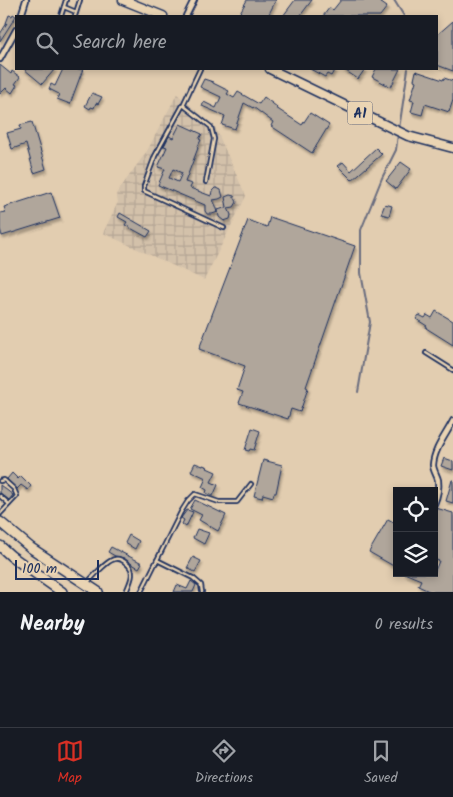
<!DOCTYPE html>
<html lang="en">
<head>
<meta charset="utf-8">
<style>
	body { margin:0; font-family:Kalam,sans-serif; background:#242831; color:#f1f3f6 }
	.controls { position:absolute; right:15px; bottom:15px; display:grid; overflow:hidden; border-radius:0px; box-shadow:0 2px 8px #0003 }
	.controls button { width:45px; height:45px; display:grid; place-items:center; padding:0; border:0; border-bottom:1px solid #363941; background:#171b24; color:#f1f3f6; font:25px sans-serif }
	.scale { position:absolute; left:15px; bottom:12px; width:84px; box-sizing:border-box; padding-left:5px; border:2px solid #1b2f5e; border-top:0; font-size:14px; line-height:18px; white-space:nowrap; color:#1b2f5e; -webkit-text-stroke:4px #ead4b3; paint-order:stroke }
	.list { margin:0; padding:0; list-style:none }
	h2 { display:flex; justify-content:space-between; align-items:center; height:65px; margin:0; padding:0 20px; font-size:21px }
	h2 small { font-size:16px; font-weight:400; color:#9ea1a6 }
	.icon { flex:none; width:28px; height:28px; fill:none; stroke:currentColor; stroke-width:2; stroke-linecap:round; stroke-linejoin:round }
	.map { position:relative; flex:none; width:453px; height:592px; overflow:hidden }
	.search { position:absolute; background:#171b24; box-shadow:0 2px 8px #0003; left:15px; right:15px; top:15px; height:55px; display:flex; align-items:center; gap:12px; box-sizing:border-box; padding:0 18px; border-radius:0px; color:#9ea1a6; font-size:19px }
	.sheet { height:135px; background:#171b24 }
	nav { display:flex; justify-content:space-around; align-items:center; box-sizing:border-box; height:70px; border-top:1px solid #363941; background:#171b24; font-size:14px; color:#9ea1a6 }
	nav a { display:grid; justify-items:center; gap:2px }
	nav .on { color:#d93025 }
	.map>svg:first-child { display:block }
	.industrial { fill:url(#industrial-grid) }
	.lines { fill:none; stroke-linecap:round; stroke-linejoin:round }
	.stream { stroke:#6a6d7f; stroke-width:2 }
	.building { fill:#b0a69b; stroke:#1b2f5e; fill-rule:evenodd; filter:url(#shadow) }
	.service-casing { stroke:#1b2f5e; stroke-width:6 }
	.minor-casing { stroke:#1b2f5e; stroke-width:8 }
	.trunk-casing { stroke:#1b2f5e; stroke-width:11 }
	.motorway-casing { stroke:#1b2f5e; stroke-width:12 }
	.service { stroke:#ead4b3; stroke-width:2.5 }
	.minor { stroke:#ead4b3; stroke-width:4.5 }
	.trunk { stroke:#ead4b3; stroke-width:8 }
	.motorway { stroke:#ead4b3; stroke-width:9 }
	.labels { text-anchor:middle; stroke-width:4.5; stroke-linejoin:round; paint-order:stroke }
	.shield { fill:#ead4b3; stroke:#596078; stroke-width:1 }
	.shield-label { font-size:14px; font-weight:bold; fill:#1b2f5e }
</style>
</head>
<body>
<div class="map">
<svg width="453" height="592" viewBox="0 0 453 592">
	<defs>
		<pattern id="industrial-grid" width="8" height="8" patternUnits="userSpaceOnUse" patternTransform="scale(1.25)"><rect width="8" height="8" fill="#d3c1aa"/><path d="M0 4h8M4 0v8" fill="none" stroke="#b5a695"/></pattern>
		<filter id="shadow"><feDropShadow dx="1.5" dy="3" stdDeviation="1" flood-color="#0004"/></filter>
	</defs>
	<rect width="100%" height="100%" fill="#e2cdb0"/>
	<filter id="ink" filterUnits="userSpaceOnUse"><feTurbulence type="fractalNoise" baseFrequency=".02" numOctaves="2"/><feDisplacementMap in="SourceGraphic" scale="10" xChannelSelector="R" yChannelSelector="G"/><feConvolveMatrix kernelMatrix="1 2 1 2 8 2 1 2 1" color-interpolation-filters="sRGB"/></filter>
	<g filter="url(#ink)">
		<path class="industrial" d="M177,94L215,127L246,196L204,280L103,233L118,202L116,194L147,151Z"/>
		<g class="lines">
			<g class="stream">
				<path d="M394,0L404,16"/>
				<path d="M399,129L408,69"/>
				<path d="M358,392L370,322L361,273V230L382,178L396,150L398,134"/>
			</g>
		</g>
		<g class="building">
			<path d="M247,0H276L268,16H238Z"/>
			<path d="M295,0H312L300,16H283Z"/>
			<path d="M341,0H377L387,7L380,16H323L330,7L333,10Z"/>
			<path d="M13,14L16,16L0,41V34L7,23H6L9,15L12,16Z"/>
			<path d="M453,21V71L437,65V35Z"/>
			<path d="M0,65L11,74L12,71L20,77L15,84L17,85L12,93L6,88L0,94Z"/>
			<path d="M24,69H55L42,84Z"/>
			<path d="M63,69H83L70,104L57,99L59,94L49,89L51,84L55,86Z"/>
			<path d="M310,69H335L331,76L327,74L325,77Z"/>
			<path d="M343,69H365L358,79Z"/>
			<path d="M376,69H400L391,87L372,77Z"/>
			<path d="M416,71L443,80L444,78L453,81V100L449,112L425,104L422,115L411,112L414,101L410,100L416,81L414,80Z"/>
			<path d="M204,79L213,82V83L229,91L227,94L234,98L238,92L259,104L264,97L277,107L276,108L302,125L310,113L329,125L312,153L271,126L273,122L253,107V108L244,103L235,129L222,125L225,116L202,106L204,102L216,108L221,97L200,87Z"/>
			<path d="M92,93L102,97L98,104L96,103L94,108L91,107L90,109L85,106Z"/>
			<path d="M32,122L46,169L34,173L26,144L12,149L7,133L21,129L20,125Z"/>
			<path d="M180,124L202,134L199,139L201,140L197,148H198L185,182L192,184L190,188L211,196L212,191L215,188H217L221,190L223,197L219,199L213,200L216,206L218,212L212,214H207L205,211V205L158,185L165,169L158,167L167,147L164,146L169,136L173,138ZM173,169L182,173L178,182L169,178Z"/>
			<path d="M376,148L382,154L352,180L338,166L343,162L351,171Z"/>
			<path d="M401,162L411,169L396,189L386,181Z"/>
			<path d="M51,192L60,218L2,236L0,229V213L6,212L4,207Z"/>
			<path d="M230,195L234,196L237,202L234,207L228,208L231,215L230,219L224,221L219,217L218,210L227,207L225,197Z"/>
			<path d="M385,204L392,206L389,216L381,214Z"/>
			<path d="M120,213L151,231L147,237L125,225L127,222L118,217Z"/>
			<path d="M270,217L355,246L306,387L308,388L300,412L291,409L288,419L239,403L243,392L237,390L245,366L199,349L248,220L267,227Z"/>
			<path d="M436,311L453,321V345L426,328L427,326L416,319L419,315L425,318L427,315L432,318Z"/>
			<path d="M252,428L260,431L254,450L250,449L249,451L245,450Z"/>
			<path d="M444,458L453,461V470L441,466Z"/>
			<path d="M263,460L282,465L276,493H274L273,497L263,494L262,498L254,496Z"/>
			<path d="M195,463L203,466V465L208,467L207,468L216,472L211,482L218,485L213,496L206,493L207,490L202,487L206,478L191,471Z"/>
			<path d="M12,473L18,479L21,476L31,486L28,490L21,485L17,489L7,479Z"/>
			<path d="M452,480H453V503L446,501Z"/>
			<path d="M0,485L13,495L9,500L0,493Z"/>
			<path d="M195,500L226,515L218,531L199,520L202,515L190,509Z"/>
			<path d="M436,508L453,513V592H431L418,586L421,580L404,573H434L439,561L434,559V515Z"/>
			<path d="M187,510L193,512L186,527L182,524L184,520L181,518Z"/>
			<path d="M388,519L397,524V568L369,552Z"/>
			<path d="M197,529L209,533L204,544L193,538Z"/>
			<path d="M129,535L139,541L135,549L125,543Z"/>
			<path d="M111,547L142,563L139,568L132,564L124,558L115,556L108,552Z"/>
			<path d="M193,557L201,561L195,572L187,568Z"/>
			<path d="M191,581L196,585L193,592H174L177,585L187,589Z"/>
		</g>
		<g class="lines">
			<g class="service-casing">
				<g id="service">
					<path d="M64,7L76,12"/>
					<path d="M61,16L66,0"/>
					<path d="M75,16L80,0"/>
					<path d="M200,69L183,105L155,156L144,186V191L224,228"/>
					<path d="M183,105L211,127L214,139L206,182"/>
					<path d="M426,353L453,370"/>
					<path d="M0,481L4,480L14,489L17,496L0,514"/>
					<path d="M0,496L9,504"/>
					<path d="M157,560L193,578L201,585L202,592"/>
					<path d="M88,582C94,576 107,560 115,559C119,558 124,561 126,563C137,571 130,582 126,592"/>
					<path d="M141,592L181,512L188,501L195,494L219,502H237L251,484"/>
				</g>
			</g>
			<g class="minor-casing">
				<g id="minor">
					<path d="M21,16L26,0"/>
					<path d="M186,16L194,0"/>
					<path d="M0,59L16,30"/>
					<path d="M434,504C437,497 439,488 438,480C437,475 433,470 433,465C434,449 446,435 453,421"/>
				</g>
			</g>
			<g class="trunk-casing">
				<g id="trunk">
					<path d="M123,0L163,16"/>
					<path d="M270,69L408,136L453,148"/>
				</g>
			</g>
			<g class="motorway-casing">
				<g id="motorway">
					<path d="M0,522L31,548L98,592"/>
					<path d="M0,546L11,556L62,592"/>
				</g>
			</g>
			<use href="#service" class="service"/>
			<use href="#minor" class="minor"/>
			<use href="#trunk" class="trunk"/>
			<use href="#motorway" class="motorway"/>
		</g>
	</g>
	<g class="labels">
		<rect class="shield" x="347.5" y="101.5" width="25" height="23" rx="4"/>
		<g class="shield-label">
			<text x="360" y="118">A1</text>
		</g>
	</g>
</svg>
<div class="controls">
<button><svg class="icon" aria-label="locate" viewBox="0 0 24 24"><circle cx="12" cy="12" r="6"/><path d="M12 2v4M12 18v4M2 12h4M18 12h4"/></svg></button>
<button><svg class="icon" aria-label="layers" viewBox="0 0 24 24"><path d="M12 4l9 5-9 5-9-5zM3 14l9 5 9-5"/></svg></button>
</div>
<div class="scale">100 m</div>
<div class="search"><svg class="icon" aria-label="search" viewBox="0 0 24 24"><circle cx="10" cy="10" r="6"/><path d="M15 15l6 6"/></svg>Search here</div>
</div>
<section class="sheet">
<h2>Nearby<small>0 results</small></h2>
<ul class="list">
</ul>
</section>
<nav>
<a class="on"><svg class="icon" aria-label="map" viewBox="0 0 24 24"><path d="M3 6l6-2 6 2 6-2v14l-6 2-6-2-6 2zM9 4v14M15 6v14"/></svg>Map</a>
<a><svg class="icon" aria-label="directions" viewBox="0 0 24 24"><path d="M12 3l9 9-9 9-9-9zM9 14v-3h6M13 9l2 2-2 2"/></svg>Directions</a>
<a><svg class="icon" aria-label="saved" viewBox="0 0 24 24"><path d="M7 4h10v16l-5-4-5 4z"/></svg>Saved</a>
</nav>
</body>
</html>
